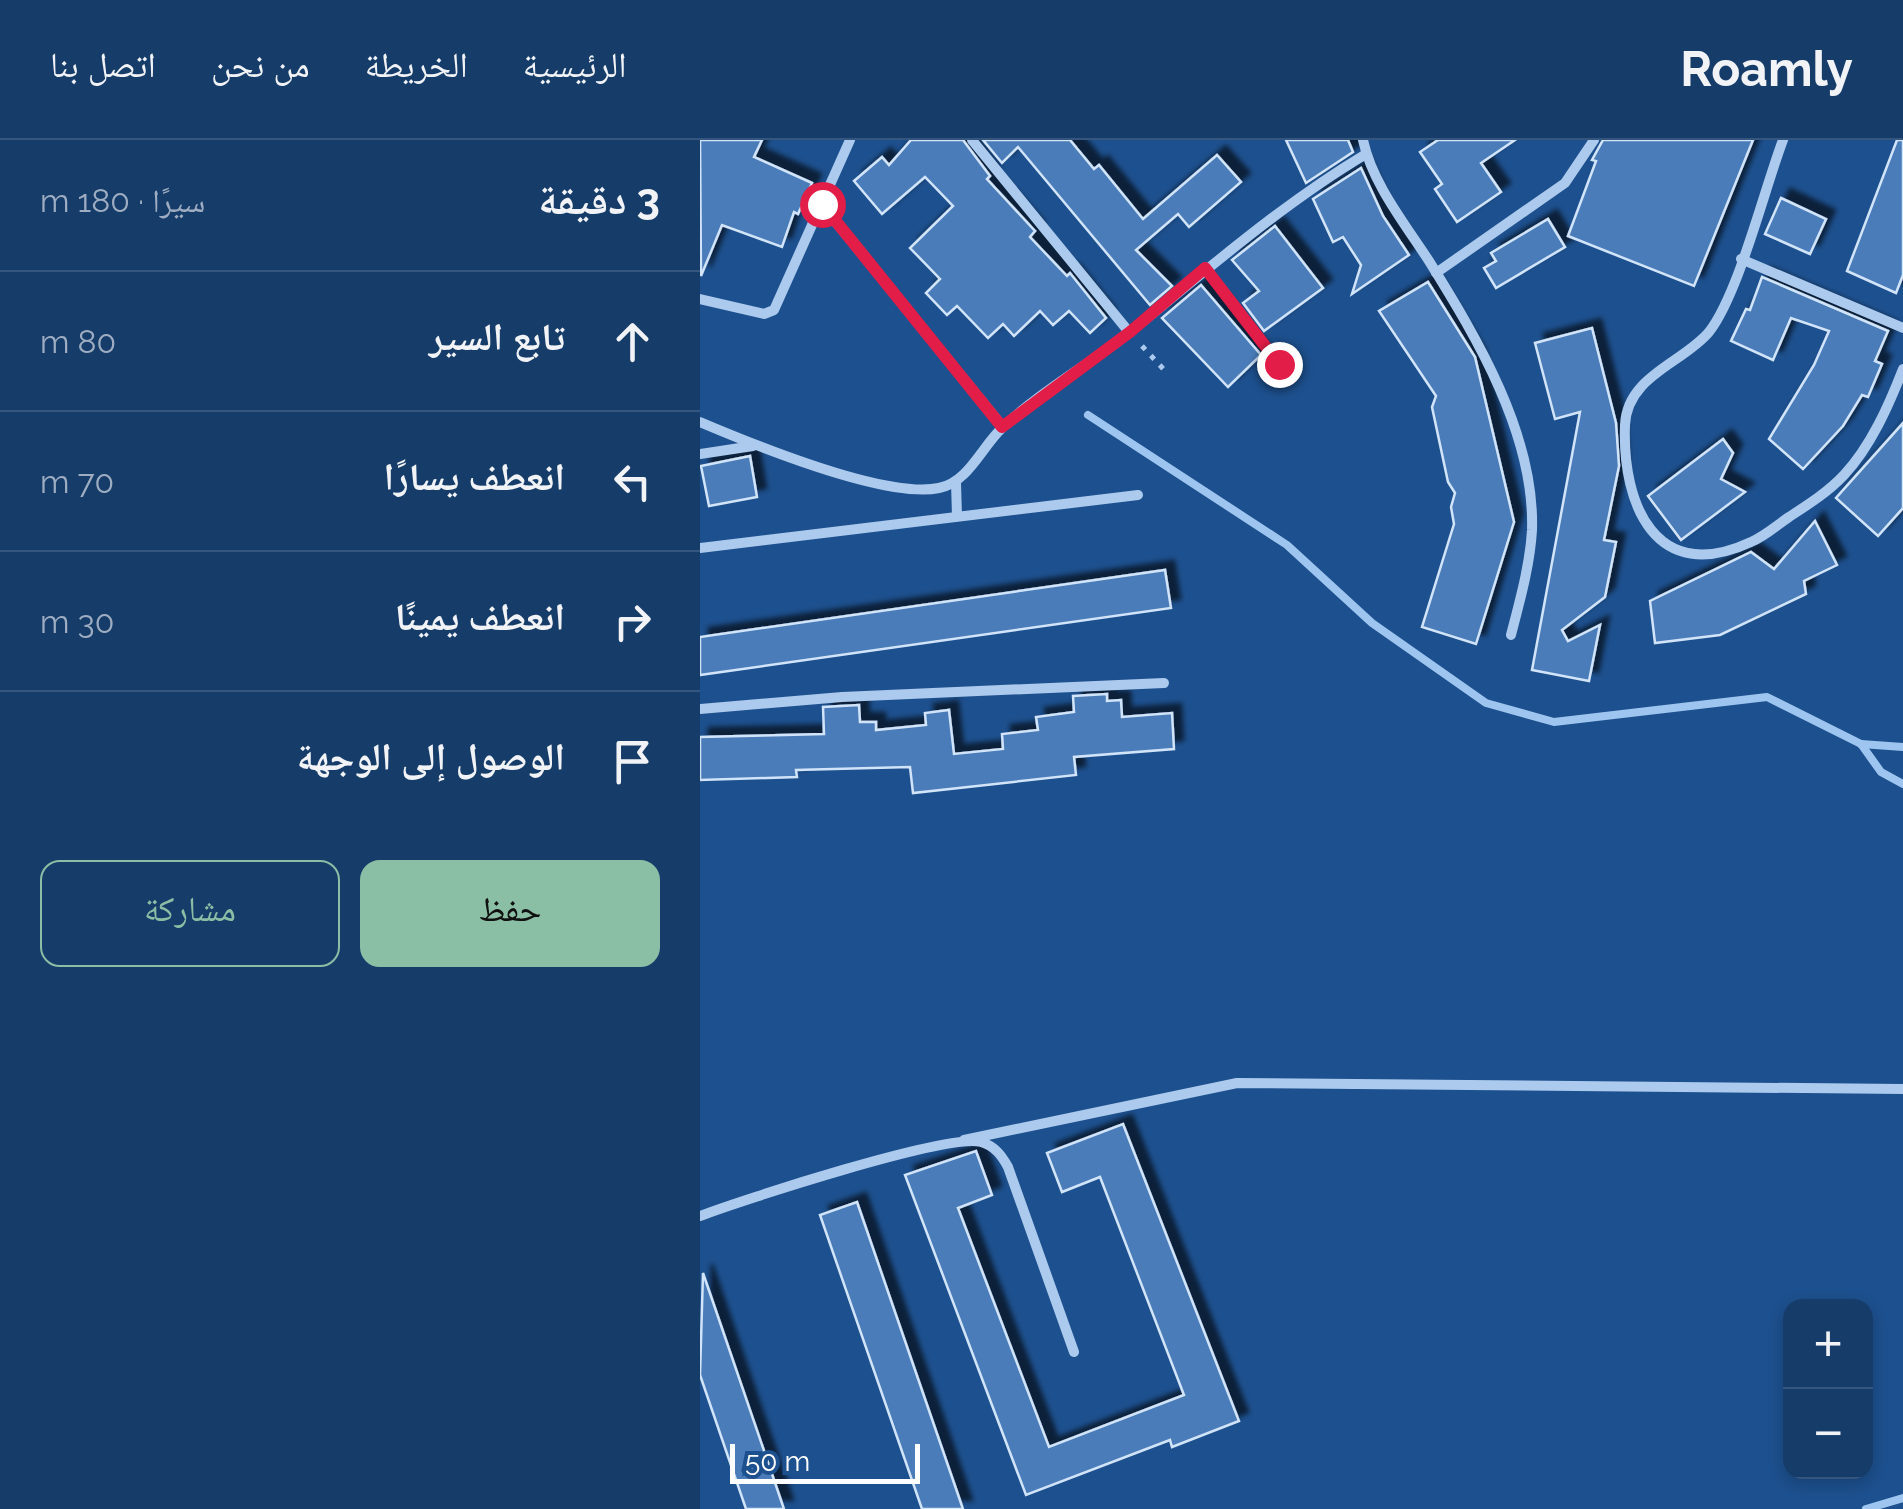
<!DOCTYPE html>
<html lang="ar">
<head>
<meta charset="utf-8">
<style>
	body { margin:0; font-family:Raleway,"Noto Naskh Arabic",sans-serif; background:#234772; color:#f1f3f6; direction:rtl }
	.controls { position:absolute; right:30px; bottom:30px; display:grid; overflow:hidden; border-radius:20px; box-shadow:0 5px 15px #0003 }
	.controls button { width:90px; height:90px; display:grid; place-items:center; padding:0; border:0; border-bottom:2px solid #35567e; background:#163c6a; color:#f1f3f6; font:50px sans-serif }
	.scale { position:absolute; left:30px; bottom:25px; width:190px; box-sizing:border-box; padding-left:10px; border:5px solid #fff; border-top:0; font-size:28px; line-height:35px; white-space:nowrap; color:#fff; -webkit-text-stroke:8px #1d508e; paint-order:stroke }
	.stop { position:absolute; width:30px; height:30px; margin:-22px; border:8px solid #e11d48; border-radius:50%; background:#fff }
	.stop.end { background:#e11d48; border-color:#fff; box-shadow:0 2px 10px #0008 }
	.list { margin:0; padding:0; list-style:none }
	h2 { display:flex; justify-content:space-between; align-items:center; height:130px; margin:0; padding:0 40px; font-size:42px }
	h2 small { font-size:32px; font-weight:400; color:#9eadc1 }
	.list li { display:grid; grid-template-columns:65px 1fr auto; gap:30px; align-items:center; box-sizing:border-box; height:140px; padding:0 40px; border-top:2px solid #35567e }
	.list b { display:block; font-size:38px; white-space:nowrap }
	.list em { font-size:32px; font-style:normal; color:#9eadc1 }
	.actions { display:flex; gap:20px; padding:30px 40px }
	.actions a { flex:1; padding:22px 0; border:2px solid #8abfa5; border-radius:20px; text-align:center; font-size:35px; color:#8abfa5 }
	.actions .main { background:#8abfa5; color:#111 }
	.icon { flex:none; width:55px; height:55px; fill:none; stroke:currentColor; stroke-width:2; stroke-linecap:round; stroke-linejoin:round }
	.map { position:relative; flex:none; width:1203px; height:1369px; overflow:hidden; direction:ltr }
	header { display:flex; align-items:center; gap:60px; box-sizing:border-box; height:140px; padding:0 50px; background:#163c6a; border-bottom:2px solid #35567e }
	header strong { font-size:48px }
	nav { display:flex; gap:55px; margin-inline-start:auto; font-size:35px }
	main { display:flex }
	aside { flex:1; background:#163c6a }
	.map>svg:first-child { display:block }
	.lines { fill:none; stroke-linecap:round; stroke-linejoin:round }
	.stream { stroke:#9ec5ef; stroke-width:8 }
	.building { fill:#4a7cb8; stroke:#d1e4f9; stroke-width:2.5; filter:url(#shadow) }
	.path { stroke:#abcaed; stroke-width:5; stroke-dasharray:5 8; stroke-linecap:butt }
	.street { stroke:#abcaed; stroke-width:10 }
	.route { stroke:#e11d48; stroke-width:12 }
</style>
</head>
<body>
<header>
<strong>Roamly</strong>
<nav><a>الرئيسية</a><a>الخريطة</a><a>من نحن</a><a>اتصل بنا</a></nav>
</header>
<main>
<div class="map">
<svg width="1203" height="1369" viewBox="0 0 1203 1369">
	<defs>
		<filter id="shadow"><feDropShadow dx="9" dy="-9" stdDeviation="2.5" flood-color="#0009"/></filter>
	</defs>
	<rect width="100%" height="100%" fill="#1d508e"/>
	<g class="lines">
		<g class="stream">
			<path d="M388,275L587,405L672,483L786,563L854,582L1067,557L1161,604L1181,632L1203,644"/>
			<path d="M1161,604L1203,607"/>
			<path d="M1166,1369L1203,1358"/>
		</g>
	</g>
	<g class="building">
		<path d="M0,0H62L54,17L112,43L98,74L94,72L82,107L22,85L1,136Z"/>
		<path d="M211,0H263L290,36L287,39L335,91L330,97L367,136L370,133L406,178L390,193L369,171L353,185L340,171L314,196L303,184L288,198L257,166L247,175L226,153L240,139L210,108L253,66L225,37L182,74L154,41L182,17L189,25Z"/>
		<path d="M283,0H370L394,29L399,25L443,79L517,15L541,42L489,87L478,74L436,110L472,146L450,165L318,7L302,23Z"/>
		<path d="M586,0H648L653,12L606,43Z"/>
		<path d="M738,0H815L781,23L801,52L757,82L735,49L742,44L720,12Z"/>
		<path d="M903,0H1053L994,146L868,96L896,21L892,20Z"/>
		<path d="M1197,0H1203V135L1196,153L1147,131Z"/>
		<path d="M661,28L683,76L709,115L652,154L661,125L643,97L633,102L613,59Z"/>
		<path d="M1081,58L1126,79L1110,114L1065,94Z"/>
		<path d="M848,79L865,107L796,148L784,128L796,121L791,113Z"/>
		<path d="M575,86L623,148L564,191L543,163L559,151L532,120Z"/>
		<path d="M1062,137L1188,191L1175,221L1182,224L1168,257L1162,255L1143,286L1103,329L1069,299L1114,225L1129,191L1091,178L1073,220L1031,201L1046,169L1050,170Z"/>
		<path d="M728,142L775,217L814,382L776,504L722,487L754,384L751,367L755,353L748,342L732,267L736,256L679,171Z"/>
		<path d="M501,145L561,215L528,247L462,178Z"/>
		<path d="M892,188L916,283L919,326L904,400L916,402L905,457L862,490L868,501L900,485L889,541L832,530L880,272L855,279L835,203Z"/>
		<path d="M1203,283V368L1178,396L1136,358Z"/>
		<path d="M1023,299L1033,313L1021,339L1045,352L981,400L948,356Z"/>
		<path d="M50,316L57,357L9,366L1,326Z"/>
		<path d="M1115,381L1137,425L1104,441L1106,454L1020,495L955,503L950,461L1051,412L1074,429Z"/>
		<path d="M465,430L471,468L0,535V497Z"/>
		<path d="M407,554V561L421,560L422,577L472,573L474,609L374,617L376,635L213,653L210,627L96,630L97,637L0,640V597L124,594L123,567L159,565L160,582H176V590L226,585L225,573L249,570L254,614L303,609L302,594L338,590L336,577L374,572L373,556Z"/>
		<path d="M423,984L539,1281L472,1307L470,1300L326,1355L205,1035L276,1011L292,1055L258,1068L349,1307L484,1255L400,1037L362,1052L347,1013Z"/>
		<path d="M157,1062L263,1369H222L120,1075Z"/>
		<path d="M3,1133L84,1369H46L0,1235Z"/>
	</g>
	<g class="lines">
		<path class="path" d="M442,206L468,234"/>
		<g class="street">
			<path d="M272,0L429,192"/>
			<path d="M663,0C672,43 705,84 729,121C777,198 835,295 832,390C830,425 820,460 811,495"/>
			<path d="M1083,0C1064,50 1039,153 1009,192C983,223 927,236 925,285C922,365 956,446 1051,402C1065,396 1077,385 1089,377C1109,364 1128,352 1144,335C1171,306 1189,265 1203,229"/>
			<path d="M121,64L303,287"/>
			<path d="M1041,119L1203,188"/>
			<path d="M505,128L579,224"/>
			<path d="M736,133L865,43L894,0"/>
			<path d="M0,159L64,174L74,170L150,0"/>
			<path d="M0,282C52,304 186,359 239,348C269,342 282,306 303,287C341,251 390,224 430,192C507,130 581,65 666,14"/>
			<path d="M0,314L53,306"/>
			<path d="M256,343L257,376"/>
			<path d="M0,408L438,355"/>
			<path d="M0,569L142,557L464,543"/>
			<path d="M264,1000L537,943L1203,949"/>
			<path d="M0,1076C42,1060 248,993 281,1002C295,1006 302,1016 308,1027L374,1212"/>
		</g>
	</g>
	<g class="lines">
		<path class="route" d="M122,64L302,287L430,192L505,128L579,224"/>
	</g>
</svg>
<div class="controls">
<button>+</button>
<button>−</button>
</div>
<div class="scale">50 m</div>
<div class="stop" style="left:122px;top:64px"></div>
<div class="stop end" style="left:579px;top:224px"></div>
</div>
<aside>
<h2>3 دقيقة<small>سيرًا · 180 m</small></h2>
<ul class="list">
<li><svg class="icon" aria-label="ahead" viewBox="0 0 24 24"><path d="M12 20V5M6 11l6-6 6 6"/></svg><div><b>تابع السير</b></div><em>80 m</em></li>
<li><svg class="icon" aria-label="left" viewBox="0 0 24 24"><path d="M17 20v-9H6M10 6l-5 5 5 5"/></svg><div><b>انعطف يسارًا</b></div><em>70 m</em></li>
<li><svg class="icon" aria-label="right" viewBox="0 0 24 24"><path d="M7 20v-9h11M14 6l5 5-5 5"/></svg><div><b>انعطف يمينًا</b></div><em>30 m</em></li>
<li><svg class="icon" aria-label="arrive" viewBox="0 0 24 24"><path d="M6 21V4h12l-3 4 3 4H6"/></svg><div><b>الوصول إلى الوجهة</b></div></li>
</ul>
<div class="actions"><a class="main">حفظ</a><a>مشاركة</a></div>
</aside>
</main>
</body>
</html>
